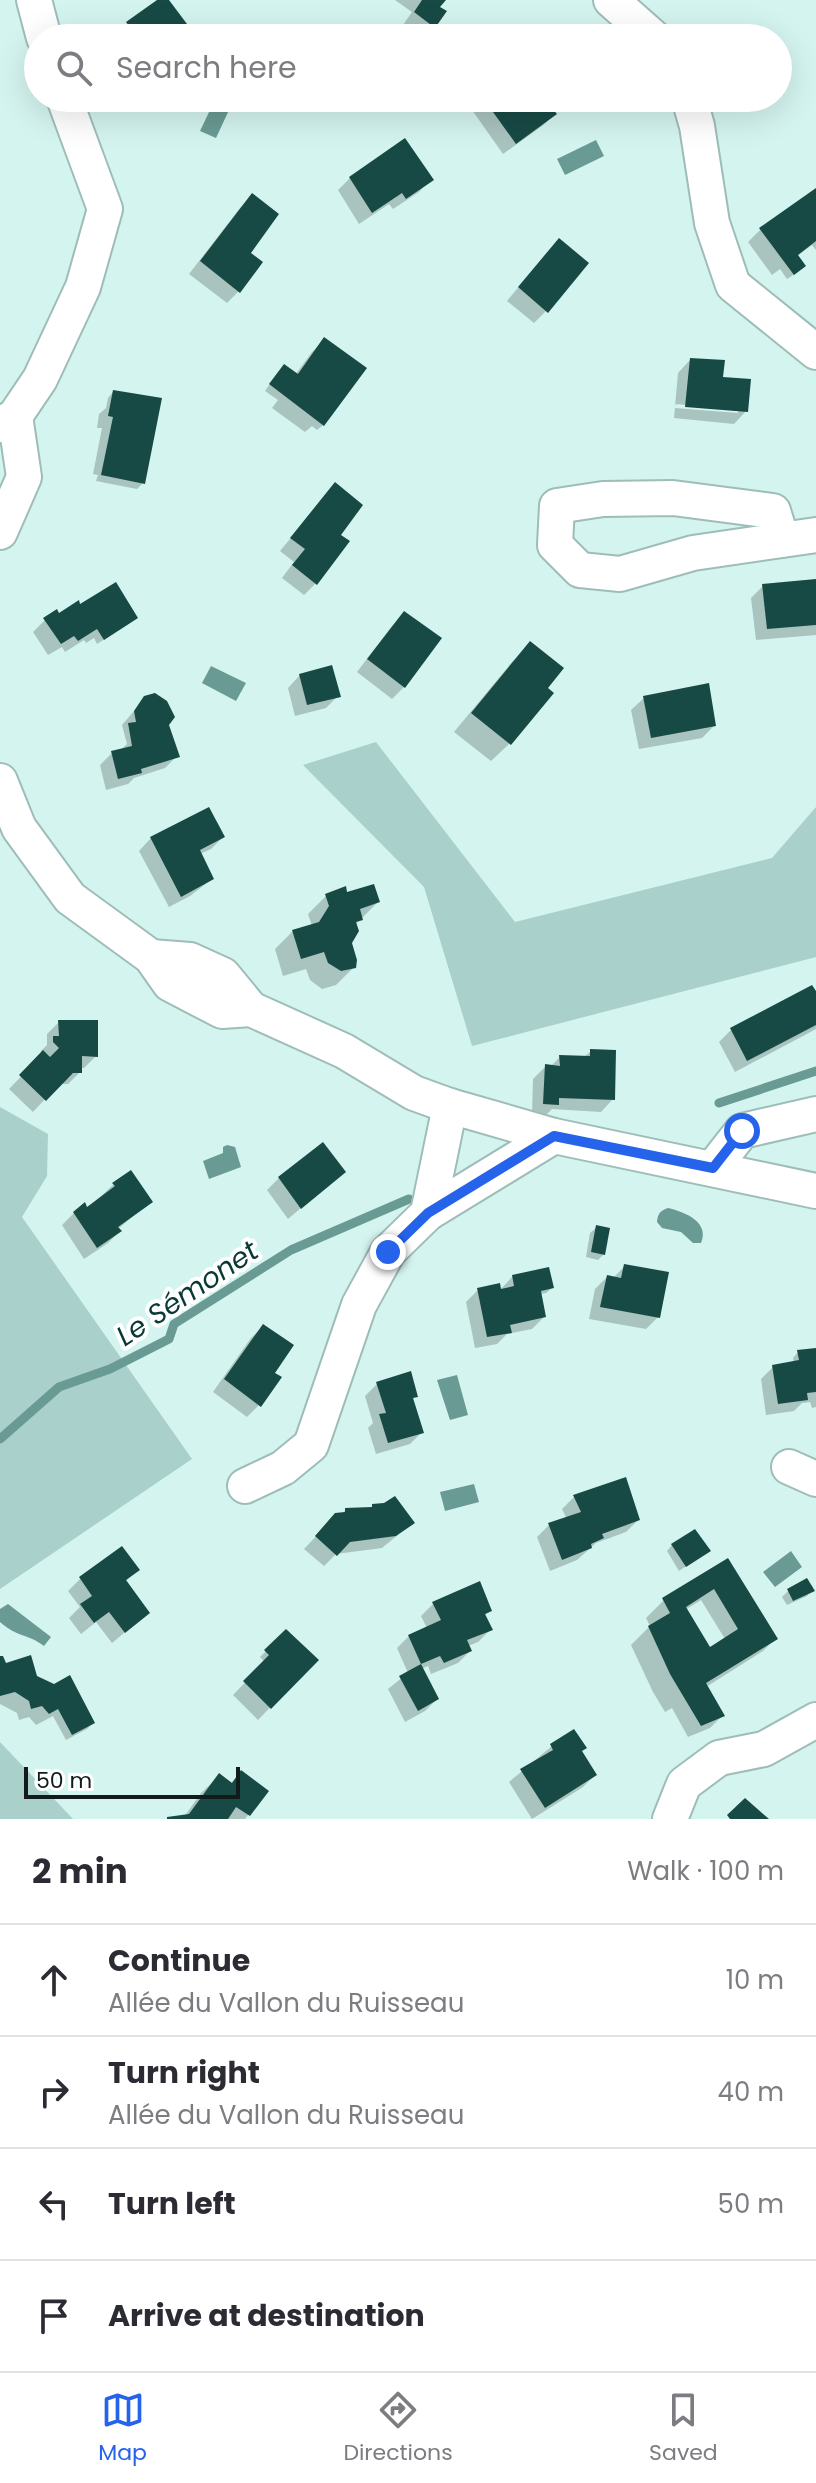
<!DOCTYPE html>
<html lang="en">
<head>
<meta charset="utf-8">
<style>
	body { margin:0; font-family:Poppins,sans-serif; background:#f7f7f7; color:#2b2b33 }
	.scale { position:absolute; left:24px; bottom:20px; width:216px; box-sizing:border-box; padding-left:8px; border:4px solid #101b1a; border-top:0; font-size:22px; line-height:28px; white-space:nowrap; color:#101b1a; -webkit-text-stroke:6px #fff; paint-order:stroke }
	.stop { position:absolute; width:24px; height:24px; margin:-18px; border:6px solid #2563eb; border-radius:50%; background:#fff }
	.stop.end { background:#2563eb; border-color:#fff; box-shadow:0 2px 8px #0008 }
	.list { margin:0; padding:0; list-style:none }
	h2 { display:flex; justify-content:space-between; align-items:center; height:104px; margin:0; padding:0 32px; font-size:34px }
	h2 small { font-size:26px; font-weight:400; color:#7c7c81 }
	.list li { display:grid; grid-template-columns:52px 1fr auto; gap:24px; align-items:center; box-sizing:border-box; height:112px; padding:0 32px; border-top:2px solid #e1e1e2 }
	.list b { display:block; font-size:30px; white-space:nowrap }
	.list p { margin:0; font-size:26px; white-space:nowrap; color:#7c7c81 }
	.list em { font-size:26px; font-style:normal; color:#7c7c81 }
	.icon { flex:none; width:44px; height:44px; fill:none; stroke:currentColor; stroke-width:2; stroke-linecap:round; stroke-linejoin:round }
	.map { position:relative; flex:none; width:816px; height:1819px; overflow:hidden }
	.search { position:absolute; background:#fff; box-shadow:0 8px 32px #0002; left:24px; right:24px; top:24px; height:88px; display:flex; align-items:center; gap:20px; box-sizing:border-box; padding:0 28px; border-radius:44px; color:#7c7c81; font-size:30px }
	.sheet { height:552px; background:#fff }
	nav { display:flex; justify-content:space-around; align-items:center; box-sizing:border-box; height:112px; border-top:2px solid #e1e1e2; background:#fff; font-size:22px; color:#7c7c81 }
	nav a { display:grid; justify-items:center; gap:4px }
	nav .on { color:#2563eb }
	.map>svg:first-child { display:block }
	.green { fill:#aad0cb }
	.water { fill:#699b94 }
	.shadow { fill:#0003; fill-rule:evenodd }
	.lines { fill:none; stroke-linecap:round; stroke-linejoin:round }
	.stream { stroke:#699b94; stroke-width:9 }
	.building { fill:#184a45; fill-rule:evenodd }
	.minor-casing { stroke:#9ebdb9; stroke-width:38 }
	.minor { stroke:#fff; stroke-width:34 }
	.route { stroke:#2563eb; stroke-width:10 }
	.labels { text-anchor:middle; stroke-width:8; stroke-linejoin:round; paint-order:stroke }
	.water-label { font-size:28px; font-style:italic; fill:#083934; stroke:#fff }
</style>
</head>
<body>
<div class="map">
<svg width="816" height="1819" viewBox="0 0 816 1819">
	<rect width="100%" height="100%" fill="#d4f4ef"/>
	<g class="green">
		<path d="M376,742L515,922L772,858L816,807V957L472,1046L424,887L303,765Z"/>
		<path d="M0,1107L48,1134L47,1176L22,1217L192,1459L0,1589Z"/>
		<path d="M0,1742L73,1819H0Z"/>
	</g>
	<g class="water">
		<path d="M213,98H226L229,110L216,138L200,131L211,108L209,100Z"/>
		<path d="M596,140L604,156L565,175L557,159Z"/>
		<path d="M211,666L246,683L236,701L202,683Z"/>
		<path d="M227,1145L235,1147L241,1167L209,1179L203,1161L223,1153V1147Z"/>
		<path d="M668,1208C685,1212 710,1222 701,1243H693L681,1232L662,1228L657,1222C658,1213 660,1211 668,1208Z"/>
		<path d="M457,1375L468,1415L450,1420L437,1380Z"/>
		<path d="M474,1484L479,1502L445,1511L440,1492Z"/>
		<path d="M791,1551L802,1567L775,1587L763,1572Z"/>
		<path d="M8,1604L51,1637L44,1646C27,1633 18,1638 0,1622V1609Z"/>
	</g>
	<g class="shadow">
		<path d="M160,0H167L191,38H125L127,36L122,29Z"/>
		<path d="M395,0H443L438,8L434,27L423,38L403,25L412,12Z"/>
		<path d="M122,98H149L132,111Z"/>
		<path d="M484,98H563L551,108L555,114L542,126L503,154L472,110Z"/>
		<path d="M350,178L431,179L419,192L393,209L389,204L359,224L338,190Z"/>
		<path d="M816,190V250L812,245L797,256L798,272L787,279L780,269L772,275L748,242L760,230Z"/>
		<path d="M252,196L248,253L239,291L227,303L189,274L240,208Z"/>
		<path d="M547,253L546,311L534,323L507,301Z"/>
		<path d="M324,340L323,425L317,430L312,426L305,432L272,408L278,400L265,391L278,372L295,375L312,352Z"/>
		<path d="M690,360L721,379L746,411L734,424L674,418L678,373ZM675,404L738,409V413L675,408Z"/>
		<path d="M113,392L143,483L137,489L96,481L98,475L93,474L102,428H97L99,414L106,408L108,398Z"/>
		<path d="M335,485L338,535L316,583L304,595L282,578L294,562L280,551Z"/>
		<path d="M816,581V635L756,640L751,598L763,586Z"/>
		<path d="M80,607L130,623L97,644L94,638L86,643L84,640L65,652L62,647L48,655L33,632L45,620Z"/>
		<path d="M404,614V687L392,699L357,672L392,626Z"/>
		<path d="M530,644L546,688L509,744L491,761L454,732L512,662Z"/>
		<path d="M300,675L338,696L326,708L295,716L288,688Z"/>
		<path d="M145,698L167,725L177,756L165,768L134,778L128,784L106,790L100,765L112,753L120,751L127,744L122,725Z"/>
		<path d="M644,698L714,726L702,738L639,749L631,710Z"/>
		<path d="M223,837L211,849L200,854L212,879L190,896L169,907L139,851L151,838Z"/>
		<path d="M346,894L378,902L355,925L350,943L354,967L336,985L322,989L310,980L306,969L283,976L275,949L293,931L312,926L308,914L326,896Z"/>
		<path d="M816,995V1029L735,1072L719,1042L731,1030Z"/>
		<path d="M59,1022L96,1056L84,1068H80V1072L68,1084H59L33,1112L9,1089L42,1055L41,1051L47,1045V1034Z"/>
		<path d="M591,1051L613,1099L601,1112L552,1109L545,1116L532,1115L533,1079L545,1067H550L560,1057L583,1058Z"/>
		<path d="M343,1172L288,1219L267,1190L279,1178Z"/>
		<path d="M131,1173L150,1202L118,1229L120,1231L108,1243L84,1259L62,1225L74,1213L86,1210L113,1185Z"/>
		<path d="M596,1228L604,1254L598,1260L586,1257L590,1233Z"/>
		<path d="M625,1266L658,1317L646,1329L589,1319L595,1289L607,1277L613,1278Z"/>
		<path d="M513,1276L552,1288L546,1293L540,1294L544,1317L532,1329L507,1334L497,1344L475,1348L466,1302L478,1290L499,1291Z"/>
		<path d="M263,1326L273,1373L259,1405L247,1417L213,1392L251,1338Z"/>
		<path d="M816,1350V1407L812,1408L810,1402L802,1403L794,1411L766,1415L761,1379L773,1367L794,1363L793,1358L798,1352Z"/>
		<path d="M377,1384L416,1396L412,1400L422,1432L410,1444L376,1454L368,1428L373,1423L365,1396Z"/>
		<path d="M574,1497L638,1520L626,1532L596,1543L577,1560L550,1571L537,1537L549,1525L567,1519L562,1509Z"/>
		<path d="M373,1506L399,1534L382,1548L336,1554L324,1566L304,1549L324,1528L346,1510L370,1509Z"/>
		<path d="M672,1545L708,1551L679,1571L667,1551Z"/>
		<path d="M727,1561L775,1639L763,1651L706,1687L722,1716L710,1728L688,1737L672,1708L665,1712L653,1692L631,1645L650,1626L646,1618L664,1600ZM701,1600L725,1639L709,1651L685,1610Z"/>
		<path d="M104,1562L137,1570L125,1582L148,1613L112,1643L96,1622L81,1634L69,1618L80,1607L68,1591L80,1579Z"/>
		<path d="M807,1581L812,1590L807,1596L787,1605L782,1597L788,1591Z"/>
		<path d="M433,1604L490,1611L484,1616L490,1630L478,1642L468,1646L470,1651L458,1663L431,1674L428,1666L421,1669L437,1699L425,1711L405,1722L388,1689L408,1673L397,1648L409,1636L427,1628L421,1616Z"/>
		<path d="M286,1631L316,1660L258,1720L233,1695L265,1662L260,1657Z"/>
		<path d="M0,1659L5,1667L35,1678L93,1723L87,1729L66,1740L53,1716L36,1725L29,1717L19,1720L17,1713L0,1704Z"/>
		<path d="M552,1746L580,1752L595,1775L583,1787L532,1819L509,1782Z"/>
		<path d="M241,1773L266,1791L245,1819H170L184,1817L201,1793L219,1776L230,1784Z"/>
	</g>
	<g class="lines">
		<g class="stream">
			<path d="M719,1103L816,1071"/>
			<path d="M0,1439L59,1387L110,1369L169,1339L174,1324L291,1250L409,1199"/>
		</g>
	</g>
	<g class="building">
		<path d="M157,0H169L196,36L193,38H138L126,22Z"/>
		<path d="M422,0H446L440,7L447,11L435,28L414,12Z"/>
		<path d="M483,98H565L552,108L557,114L516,144Z"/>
		<path d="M405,138L434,180L406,199L402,193L372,213L349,177Z"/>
		<path d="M816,188V241L798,255L806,266L794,275L759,228Z"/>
		<path d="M252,193L279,214L251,253L263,262L240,293L200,261Z"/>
		<path d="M559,238L589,263L548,313L518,287Z"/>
		<path d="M324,337L367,368L324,426L269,384L284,364L298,374Z"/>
		<path d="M690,358L725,360L723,377L751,379L748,412L685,407Z"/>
		<path d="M113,390L162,398L145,484L101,475L113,417L108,416Z"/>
		<path d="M335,482L363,505L341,535L350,541L317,585L292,565L305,549L290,538Z"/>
		<path d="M816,579V625L767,629L762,584Z"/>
		<path d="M116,582L138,618L104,640L97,629L78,641L74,636L61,644L43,618L57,609L59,613L79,600L80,604Z"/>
		<path d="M404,611L442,638L405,688L367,659Z"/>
		<path d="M530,641L564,668L548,688L554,693L511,745L471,713Z"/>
		<path d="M332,665L341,697L307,705L299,674Z"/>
		<path d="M709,683L716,726L651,738L643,696Z"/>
		<path d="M155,693L167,701L175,717L169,725L180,757L141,769L142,773L118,779L111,751L132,746L128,723L136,722L134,711L144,696Z"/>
		<path d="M209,807L225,837L200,850L214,879L181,897L150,837Z"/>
		<path d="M374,884L380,902L360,909L363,920L356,922L359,931L352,943L357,960L356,968L341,971L328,963L324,952L301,959L292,930L319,922L329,906L325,894L346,886L347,892Z"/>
		<path d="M812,985L816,991V1025L747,1061L730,1028Z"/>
		<path d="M58,1020H98V1057L82,1056V1073H73L46,1101L19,1075L43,1050L50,1057L59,1048L53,1042V1036H59Z"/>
		<path d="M590,1049L616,1050L615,1100L559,1098V1105L543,1104L545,1064L560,1066L559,1055L590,1056Z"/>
		<path d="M323,1142L346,1172L301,1209L278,1177Z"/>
		<path d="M131,1170L153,1202L118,1227L122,1231L97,1248L73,1212L85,1202L87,1207L115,1186L112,1183Z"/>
		<path d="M596,1225L610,1228L605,1255L591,1252Z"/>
		<path d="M624,1264L669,1272L660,1318L600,1307L607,1275L621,1278Z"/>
		<path d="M549,1267L554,1288L541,1291L546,1317L510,1325L512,1333L487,1337L477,1288L500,1283L501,1289L514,1286L512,1275Z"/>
		<path d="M263,1324L294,1345L275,1373L282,1377L261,1407L224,1379Z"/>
		<path d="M816,1348V1392L807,1393L808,1400L778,1404L772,1365L799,1360L797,1350Z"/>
		<path d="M411,1371L418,1397L413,1398L424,1433L388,1443L379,1414L386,1413L376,1382Z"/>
		<path d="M626,1477L640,1520L602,1534L604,1538L591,1544L592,1548L562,1560L548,1523L581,1512L573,1495Z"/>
		<path d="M395,1496L415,1523L396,1536L350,1542L337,1556L315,1536L335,1513L345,1512V1508L372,1507V1504L384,1503Z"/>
		<path d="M695,1529L711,1551L686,1567L671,1544Z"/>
		<path d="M122,1546L140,1570L126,1580L150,1613L125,1633L109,1612L94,1623L80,1604L92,1596L79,1577Z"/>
		<path d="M728,1558L778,1639L706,1683L725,1716L701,1726L670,1674L648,1626L670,1613L662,1598ZM714,1589L738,1629L710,1647L686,1607Z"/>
		<path d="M807,1578L815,1591L793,1601L787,1589Z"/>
		<path d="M480,1581L492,1611L485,1614L493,1630L467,1640L472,1651L444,1663L440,1656L421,1664L408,1635L441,1620L432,1602Z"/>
		<path d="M286,1629L319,1660L271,1709L243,1681L269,1655L264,1650Z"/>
		<path d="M31,1655L37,1676L54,1684L70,1675L95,1723L72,1735L58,1709L49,1714L42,1706L31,1709L29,1701L15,1692L0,1696V1656H3L6,1663Z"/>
		<path d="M421,1664L439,1699L418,1711L399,1676Z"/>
		<path d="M574,1729L587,1748L582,1751L597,1775L545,1808L520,1769L553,1750L550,1744Z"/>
		<path d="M241,1770L269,1791L250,1816L236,1807L228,1819H167V1817L189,1814L219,1773L232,1783Z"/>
		<path d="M745,1798L769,1819H730L727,1815Z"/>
	</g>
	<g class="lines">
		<g class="minor-casing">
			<g id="minor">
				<path d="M34,0L44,38"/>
				<path d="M611,0L654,38"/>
				<path d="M689,98L697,126L712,223L733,285L816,352"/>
				<path d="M0,425L15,416L40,379L83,287L105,209L64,98"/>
				<path d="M0,532L24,477L15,416"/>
				<path d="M782,540L773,511L673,498L603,499L557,506L555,545L580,570L620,574L693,553L816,535"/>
				<path d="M0,781L19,828L70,898L151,957L170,984L222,1011L251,1009"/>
				<path d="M151,957L190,960L223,975L251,1009L344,1051L414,1093L450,1106L554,1136L816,1191"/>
				<path d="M713,1168L742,1131L816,1114"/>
				<path d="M428,1213L450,1106"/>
				<path d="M789,1467L816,1479"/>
				<path d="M245,1486L283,1468L311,1445L359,1305L388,1252L428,1213L554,1136"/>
				<path d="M670,1819L684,1784L719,1758L764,1749L816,1720"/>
			</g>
		</g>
		<use href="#minor" class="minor"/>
	</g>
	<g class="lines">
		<path class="route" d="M388,1252L428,1213L554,1136L713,1168L742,1131"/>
	</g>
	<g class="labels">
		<g class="water-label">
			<text transform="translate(187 1293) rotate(-34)" y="10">Le Sémonet</text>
		</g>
	</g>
</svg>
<div class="scale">50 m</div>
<div class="stop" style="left:742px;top:1131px"></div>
<div class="stop end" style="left:388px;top:1252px"></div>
<div class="search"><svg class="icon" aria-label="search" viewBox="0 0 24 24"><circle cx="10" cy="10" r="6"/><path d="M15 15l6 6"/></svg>Search here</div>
</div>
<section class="sheet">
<h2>2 min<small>Walk · 100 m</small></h2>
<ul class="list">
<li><svg class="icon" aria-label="ahead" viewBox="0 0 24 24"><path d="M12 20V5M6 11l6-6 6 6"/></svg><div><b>Continue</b><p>Allée du Vallon du Ruisseau</p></div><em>10 m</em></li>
<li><svg class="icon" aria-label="right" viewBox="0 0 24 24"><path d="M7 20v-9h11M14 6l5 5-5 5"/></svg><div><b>Turn right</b><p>Allée du Vallon du Ruisseau</p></div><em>40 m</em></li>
<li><svg class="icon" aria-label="left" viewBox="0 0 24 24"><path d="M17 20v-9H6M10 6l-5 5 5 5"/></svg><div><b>Turn left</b></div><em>50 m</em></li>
<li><svg class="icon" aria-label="arrive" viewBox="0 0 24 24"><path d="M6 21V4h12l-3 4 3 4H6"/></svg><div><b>Arrive at destination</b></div></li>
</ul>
</section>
<nav>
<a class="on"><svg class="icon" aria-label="map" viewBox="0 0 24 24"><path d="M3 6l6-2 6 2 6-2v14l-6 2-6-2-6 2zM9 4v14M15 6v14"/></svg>Map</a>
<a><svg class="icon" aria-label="directions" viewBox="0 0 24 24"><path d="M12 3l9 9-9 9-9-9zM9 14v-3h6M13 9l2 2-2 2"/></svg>Directions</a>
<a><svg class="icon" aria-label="saved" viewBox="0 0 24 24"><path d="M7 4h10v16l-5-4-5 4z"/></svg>Saved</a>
</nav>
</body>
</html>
